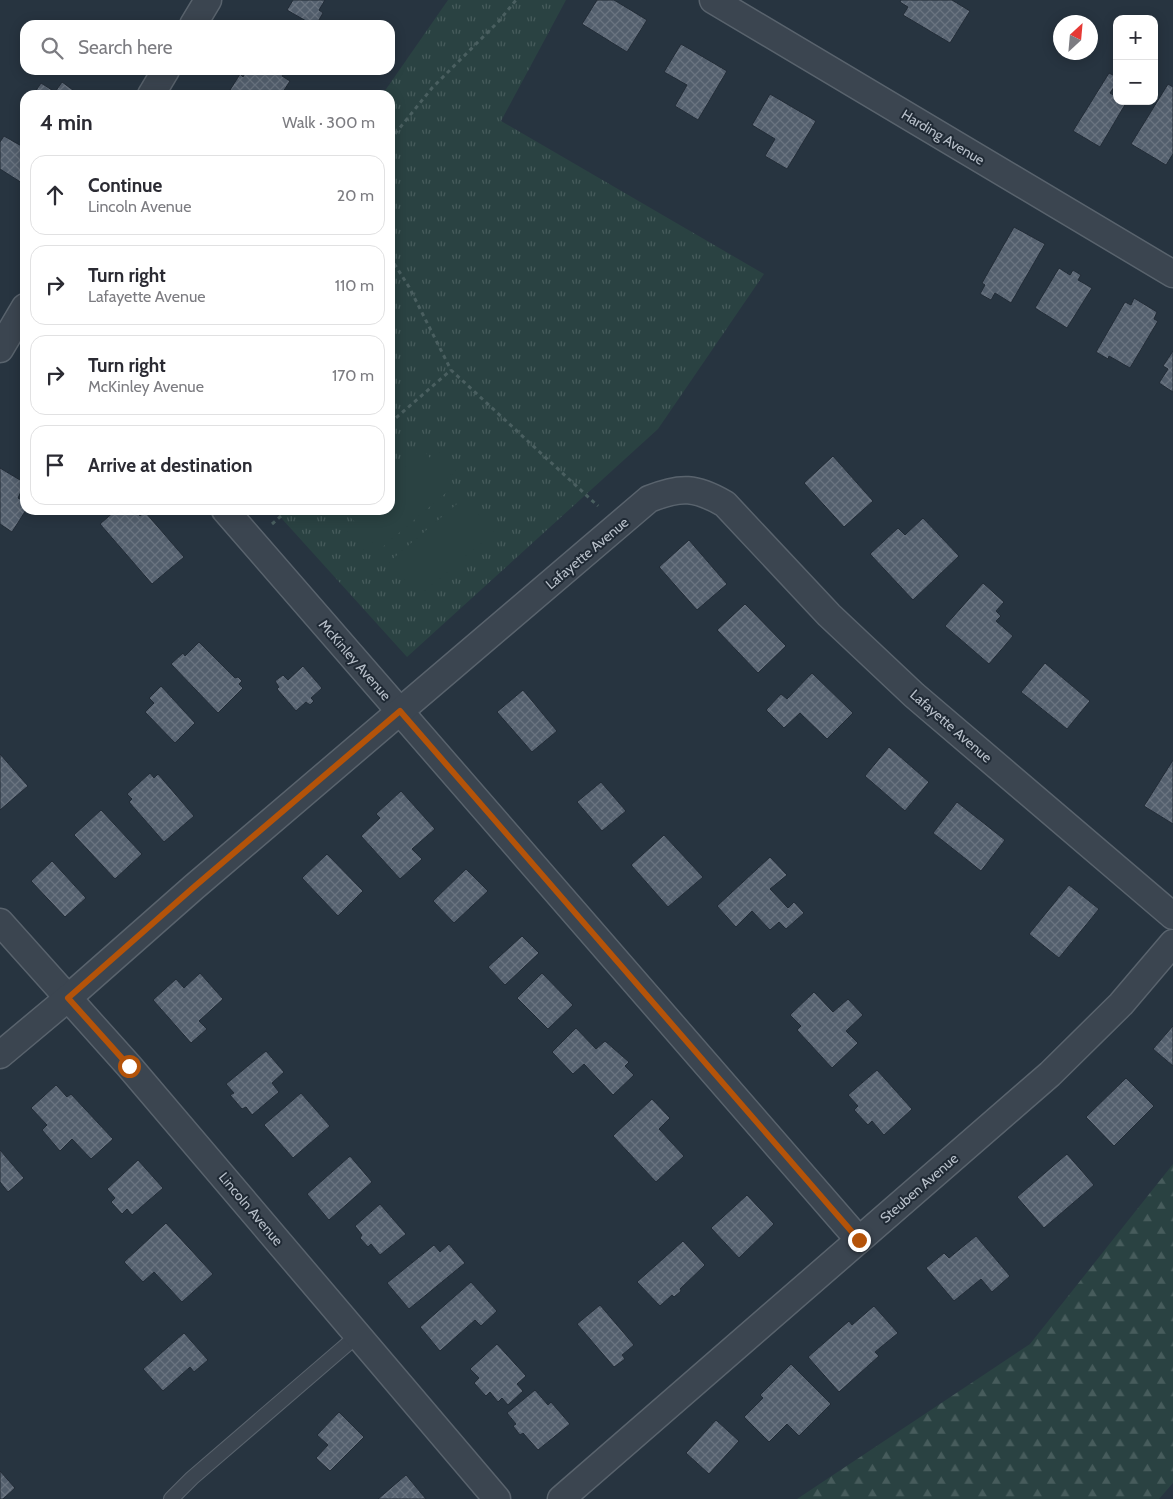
<!DOCTYPE html>
<html lang="en">
<head>
<meta charset="utf-8">
<style>
	body { margin:0; font-family:Cabin,sans-serif; background:#f2f2f3; color:#2b2b33 }
	.controls { position:absolute; right:15px; top:15px; display:grid; overflow:hidden; border-radius:10px; box-shadow:0 2px 12px #0003 }
	.controls button { width:45px; height:45px; display:grid; place-items:center; padding:0; border:0; border-bottom:1px solid #e1e1e2; background:#fff; color:#2b2b33; font:25px sans-serif }
	.compass { position:absolute; left:1053px; top:15px; width:45px; height:45px; border-radius:50%; background:#fff; box-shadow:0 2px 12px #0003; rotate:26deg }
	.stop { position:absolute; width:15px; height:15px; margin:-11px; border:4px solid #b45309; border-radius:50%; background:#fff }
	.stop.end { background:#b45309; border-color:#fff; box-shadow:0 1px 5px #0008 }
	.list { margin:0; padding:0; list-style:none }
	h2 { display:flex; justify-content:space-between; align-items:center; height:65px; margin:0; padding:0 20px; font-size:21px }
	h2 small { font-size:16px; font-weight:400; color:#7c7c81 }
	.list li { display:grid; grid-template-columns:32px 1fr auto; gap:15px; align-items:center; box-sizing:border-box; height:80px; margin:0 10px 10px; padding:0 10px; border:1px solid #e1e1e2; border-radius:15px }
	.list b { display:block; font-size:19px; white-space:nowrap }
	.list p { margin:0; font-size:16px; white-space:nowrap; color:#7c7c81 }
	.list em { font-size:16px; font-style:normal; color:#7c7c81 }
	.icon { flex:none; width:28px; height:28px; fill:none; stroke:currentColor; stroke-width:2; stroke-linecap:round; stroke-linejoin:round }
	.map { position:relative; flex:none; width:1173px; height:1499px; overflow:hidden }
	.search { position:absolute; background:#fff; box-shadow:0 2px 12px #0003; left:20px; top:20px; width:375px; height:55px; display:flex; align-items:center; gap:12px; box-sizing:border-box; padding:0 18px; border-radius:15px; color:#7c7c81; font-size:19px }
	.panel { position:absolute; background:#fff; box-shadow:0 2px 12px #0003; left:20px; top:90px; width:375px; height:425px; border-radius:15px }
	.map>svg:first-child { display:block }
	.grass { fill:url(#grass-tufts) }
	.forest { fill:url(#forest-firs) }
	.pitch { fill:#2a4242 }
	.building { fill:url(#building-cross-hatch); stroke:#222c37 }
	.lines { fill:none; stroke-linecap:round; stroke-linejoin:round }
	.lane-casing { stroke:#59636d; stroke-width:16 }
	.street-casing { stroke:#59636d; stroke-width:29 }
	.path { stroke:#4a5f60; stroke-width:3; stroke-dasharray:4 4; stroke-linecap:butt }
	.lane { stroke:#3b4550; stroke-width:14 }
	.street { stroke:#3b4550; stroke-width:26 }
	.route { stroke:#b45309; stroke-width:6 }
	.labels { text-anchor:middle; stroke-width:4; stroke-linejoin:round; paint-order:stroke }
	.street-label { font-size:14px; fill:#b8c0ca; stroke:#202a35 }
</style>
</head>
<body>
<div class="map">
<svg width="1173" height="1499" viewBox="0 0 1173 1499">
	<defs>
		<pattern id="grass-tufts" width="24" height="20" patternUnits="userSpaceOnUse" patternTransform="scale(1.25)"><rect width="24" height="20" fill="#2a4242"/><path d="M3 7l-1-3M5 7V3M7 7l1-3M15 17l-1-3M17 17v-4M19 17l1-3" fill="none" stroke="#475c5c"/></pattern>
		<pattern id="forest-firs" width="22" height="20" patternUnits="userSpaceOnUse" patternTransform="scale(1.25)"><rect width="22" height="20" fill="#2a4242"/><path d="M5 1l3.5 6h-7zM16 11l3.5 6h-7z" fill="#475c5c"/></pattern>
		<pattern id="building-cross-hatch" width="8" height="8" patternUnits="userSpaceOnUse" patternTransform="scale(1.25)"><rect width="8" height="8" fill="#535f6d"/><path d="M0 0l8 8M0 8l8-8" fill="none" stroke="#6a7480"/></pattern>
	</defs>
	<rect width="100%" height="100%" fill="#273440"/>
	<path class="grass" d="M448,0H566L501,121L764,274L658,429L407,657L274,510H390V95H382Z"/>
	<path class="forest" d="M1173,1164V1483L1159,1499H797L1030,1344Z"/>
	<g class="pitch">
		<path d="M424,451L431,459L439,452L456,471L447,478L454,486L379,550L372,542L364,550L347,531L356,523L349,516L356,510H390V481Z"/>
		<path d="M464,498L494,532L419,596L389,562Z"/>
	</g>
	<g class="building">
		<path d="M293,0H325L319,10L323,13L316,25H313L287,10Z"/>
		<path d="M597,0H614L647,20L627,52L582,24Z"/>
		<path d="M901,0H952L970,11L950,43L903,15L908,7L900,2Z"/>
		<path d="M681,44L727,71L698,120L675,106L687,85L664,72Z"/>
		<path d="M247,70H286L282,76L290,81L281,95H239L230,90L240,74L243,77Z"/>
		<path d="M1109,73L1117,77V83L1110,93L1117,97V101L1126,103L1100,147L1073,131Z"/>
		<path d="M62,82L77,93L76,95H33L41,83L55,92Z"/>
		<path d="M1168,84L1173,87V154L1166,165L1131,144Z"/>
		<path d="M770,94L816,121L787,169L765,156L775,139L752,125Z"/>
		<path d="M4,136L25,148V177L22,183L0,169V142Z"/>
		<path d="M1014,227L1045,244L1011,303L995,293L991,300L980,294L985,285L982,283Z"/>
		<path d="M1059,268L1070,275L1073,270L1081,275L1078,280L1092,288L1067,328L1035,308Z"/>
		<path d="M1134,298L1157,312L1154,319L1158,321L1130,368L1109,356L1108,359L1096,352L1125,302L1131,305Z"/>
		<path d="M1173,351V392L1159,383L1168,369L1163,366Z"/>
		<path d="M833,456L873,501L844,527L804,483Z"/>
		<path d="M0,468L25,483L18,498L25,502L26,510L12,532L0,524Z"/>
		<path d="M116,510H135L140,516L145,512L184,557L152,584L100,524Z"/>
		<path d="M923,518L959,556L913,600L870,554L898,528L905,535Z"/>
		<path d="M689,540L727,584L697,610L659,567Z"/>
		<path d="M983,583L1004,602L996,611L1001,616L996,621L1013,636L989,664L945,626Z"/>
		<path d="M745,604L786,646L758,673L717,630Z"/>
		<path d="M199,642L235,678L238,677L242,681L239,684L243,688L218,713L171,664L183,653L185,656Z"/>
		<path d="M1045,663L1090,701L1067,729L1021,692Z"/>
		<path d="M303,666L322,688L311,698L314,701L310,705L306,702L296,711L277,689L279,687L275,681L283,675L288,680Z"/>
		<path d="M812,673L853,713L827,739L800,713L784,728L766,710L781,694L787,699Z"/>
		<path d="M161,686L195,723L175,743L145,712L154,703L149,698Z"/>
		<path d="M523,690L557,731L532,752L497,712Z"/>
		<path d="M889,747L929,782L905,811L865,776Z"/>
		<path d="M0,754L28,786L0,810Z"/>
		<path d="M1173,760V824L1144,806Z"/>
		<path d="M150,773L154,778L158,774L194,816L164,842L129,802L132,799L127,794Z"/>
		<path d="M601,782L626,811L602,831L577,802Z"/>
		<path d="M401,791L435,829L412,849L422,859L400,879L361,836L380,818L376,814Z"/>
		<path d="M957,802L1005,840L981,871L933,833Z"/>
		<path d="M101,810L142,854L115,879L74,835Z"/>
		<path d="M664,835L703,877L668,907L631,865Z"/>
		<path d="M327,854L363,891L338,916L302,878Z"/>
		<path d="M770,857L787,875L770,889L788,908L794,902L804,913L786,929L779,922L770,930L752,911L736,927L717,906Z"/>
		<path d="M52,861L86,898L65,917L31,881Z"/>
		<path d="M466,869L488,891L454,923L433,901Z"/>
		<path d="M1069,885L1099,909L1059,958L1029,934Z"/>
		<path d="M522,936L539,953L505,985L488,967Z"/>
		<path d="M200,973L223,999L199,1021L207,1029L191,1043L153,1000L176,979L184,988Z"/>
		<path d="M542,973L573,1005L548,1029L517,998Z"/>
		<path d="M814,992L833,1012L848,999L863,1015L846,1031L858,1043L832,1068L797,1030L801,1026L790,1015Z"/>
		<path d="M1173,1026V1066L1153,1049Z"/>
		<path d="M576,1028L596,1049L605,1041L629,1062L625,1066L634,1075L613,1095L584,1064L573,1074L552,1052Z"/>
		<path d="M266,1051L284,1072L272,1083L279,1092L252,1115L246,1107L242,1109L230,1095L234,1093L226,1084Z"/>
		<path d="M877,1070L912,1109L884,1135L872,1121L868,1125L854,1110L858,1106L848,1095Z"/>
		<path d="M1126,1078L1154,1106L1114,1146L1086,1117Z"/>
		<path d="M56,1085L67,1097L71,1094L113,1139L91,1159L72,1139L60,1151L42,1130L47,1125L31,1108Z"/>
		<path d="M301,1093L330,1126L293,1158L264,1125Z"/>
		<path d="M652,1099L670,1118L659,1129L684,1156L656,1182L613,1136Z"/>
		<path d="M0,1150L24,1178L8,1192L0,1182Z"/>
		<path d="M1067,1154L1094,1185L1044,1228L1017,1197Z"/>
		<path d="M350,1156L372,1182L329,1220L307,1194Z"/>
		<path d="M138,1160L163,1188L132,1215L127,1209L122,1214L111,1202L115,1198L107,1189Z"/>
		<path d="M747,1195L774,1224L739,1258L711,1228Z"/>
		<path d="M380,1204L406,1234L380,1255L371,1244L368,1247L360,1238L362,1235L355,1226Z"/>
		<path d="M166,1223L213,1274L182,1302L154,1272L143,1282L124,1262Z"/>
		<path d="M976,1236L1010,1276L992,1292L981,1279L954,1301L926,1268L944,1253L949,1258Z"/>
		<path d="M683,1241L705,1265L680,1289L681,1291L674,1297L672,1295L660,1306L637,1282Z"/>
		<path d="M449,1244L465,1263L409,1309L387,1283L434,1245L440,1252Z"/>
		<path d="M471,1282L497,1311L481,1326L475,1320L440,1351L420,1327Z"/>
		<path d="M600,1305L634,1345L622,1355L625,1359L614,1367L577,1324Z"/>
		<path d="M874,1306L898,1333L875,1352L879,1356L839,1392L808,1357L849,1321L852,1325Z"/>
		<path d="M184,1333L208,1360L194,1372L190,1367L163,1391L143,1369Z"/>
		<path d="M497,1344L526,1376L517,1384L523,1391L508,1405L502,1398L498,1402L490,1392L486,1396L474,1383L479,1378L470,1369Z"/>
		<path d="M791,1364L831,1404L799,1436L787,1424L769,1442L744,1417L763,1398L760,1395Z"/>
		<path d="M535,1390L548,1405L551,1402L570,1424L538,1450L523,1433L520,1435L513,1426L516,1424L507,1413Z"/>
		<path d="M339,1412L364,1437L330,1471L316,1458L328,1445L317,1435Z"/>
		<path d="M716,1420L739,1441L709,1474L686,1453Z"/>
		<path d="M0,1471L15,1488L3,1499H0Z"/>
		<path d="M406,1475L426,1499H378Z"/>
	</g>
	<g class="lines">
		<g class="lane-casing">
			<path id="lane" d="M171,1499L192,1478L358,1335"/>
		</g>
		<g class="street-casing">
			<g id="street">
				<path d="M713,0L1173,274"/>
				<path d="M193,25L208,0"/>
				<path d="M151,95L166,70"/>
				<path d="M0,349L25,307"/>
				<path d="M225,510L859,1240"/>
				<path d="M0,922L129,1066L497,1499"/>
				<path d="M0,1055L68,998L194,887L649,499C681,486 696,487 725,504L829,615L914,695L1173,916"/>
				<path d="M561,1499L1050,1074L1121,1004L1173,943"/>
			</g>
		</g>
		<g class="path">
			<path d="M390,140L432,88L499,21L516,0"/>
			<path d="M390,257L409,287L451,370L598,506"/>
			<path d="M390,423L451,370"/>
			<path d="M272,524L288,510"/>
		</g>
		<use href="#lane" class="lane"/>
		<use href="#street" class="street"/>
	</g>
	<g class="lines">
		<path class="route" d="M129,1066L68,998L194,887L400,711L859,1240"/>
	</g>
	<g class="labels">
		<g class="street-label">
			<text transform="translate(943 137) rotate(31)" y="5">Harding Avenue</text>
			<text transform="translate(587 553) rotate(-40)" y="5">Lafayette Avenue</text>
			<text transform="translate(355 660) rotate(49)" y="5">McKinley Avenue</text>
			<text transform="translate(951 726) rotate(41)" y="5">Lafayette Avenue</text>
			<text transform="translate(919 1188) rotate(-41)" y="5">Steuben Avenue</text>
			<text transform="translate(251 1209) rotate(50)" y="5">Lincoln Avenue</text>
		</g>
	</g>
</svg>
<div class="controls">
<button>+</button>
<button>−</button>
</div>
<svg class="compass" viewBox="-18 -18 36 36"><path d="M0-13l5 13h-10z" fill="#e53935"/><path d="M0 13l5-13h-10z" fill="#7c7c81"/></svg>
<div class="stop" style="left:129px;top:1066px"></div>
<div class="stop end" style="left:859px;top:1240px"></div>
<div class="search"><svg class="icon" aria-label="search" viewBox="0 0 24 24"><circle cx="10" cy="10" r="6"/><path d="M15 15l6 6"/></svg>Search here</div>
<section class="panel">
<h2>4 min<small>Walk · 300 m</small></h2>
<ul class="list">
<li><svg class="icon" aria-label="ahead" viewBox="0 0 24 24"><path d="M12 20V5M6 11l6-6 6 6"/></svg><div><b>Continue</b><p>Lincoln Avenue</p></div><em>20 m</em></li>
<li><svg class="icon" aria-label="right" viewBox="0 0 24 24"><path d="M7 20v-9h11M14 6l5 5-5 5"/></svg><div><b>Turn right</b><p>Lafayette Avenue</p></div><em>110 m</em></li>
<li><svg class="icon" aria-label="right" viewBox="0 0 24 24"><path d="M7 20v-9h11M14 6l5 5-5 5"/></svg><div><b>Turn right</b><p>McKinley Avenue</p></div><em>170 m</em></li>
<li><svg class="icon" aria-label="arrive" viewBox="0 0 24 24"><path d="M6 21V4h12l-3 4 3 4H6"/></svg><div><b>Arrive at destination</b></div></li>
</ul>
</section>
</div>
</body>
</html>
